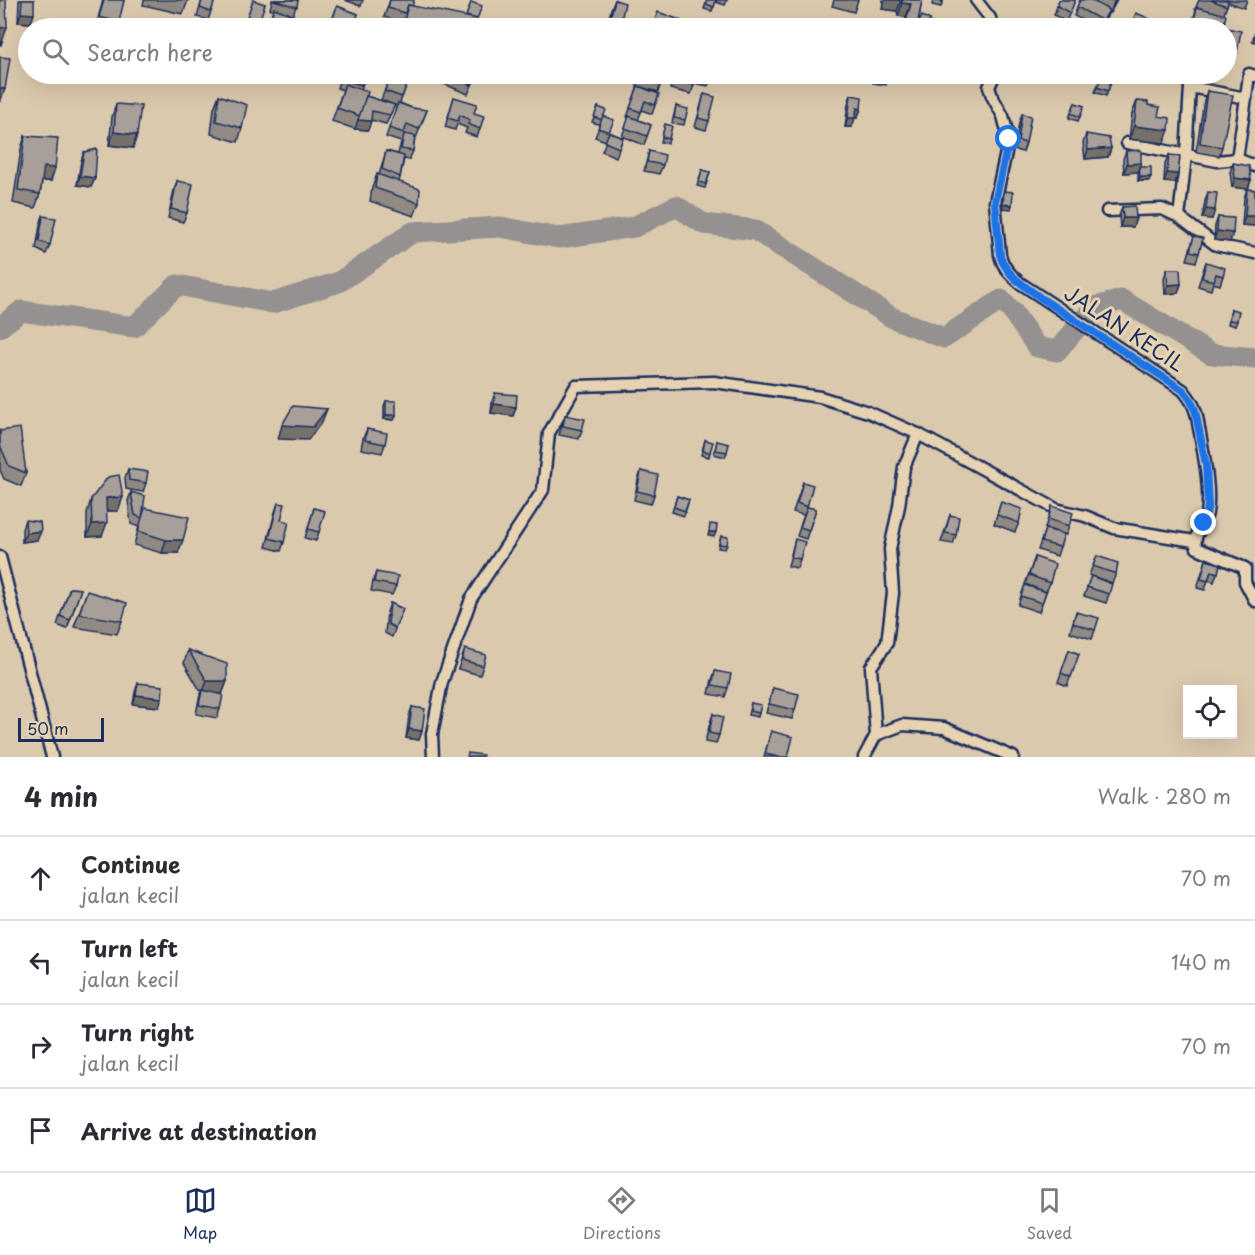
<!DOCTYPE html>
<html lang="en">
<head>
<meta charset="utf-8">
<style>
	body { margin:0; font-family:"Playpen Sans",sans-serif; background:#f2f2f3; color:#2b2b33 }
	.controls { position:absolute; right:18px; bottom:18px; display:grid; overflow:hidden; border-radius:0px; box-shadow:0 6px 24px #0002 }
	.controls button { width:54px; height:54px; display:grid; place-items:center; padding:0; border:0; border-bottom:2px solid #e1e1e2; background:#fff; color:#2b2b33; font:30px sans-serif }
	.scale { position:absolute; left:18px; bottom:15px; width:86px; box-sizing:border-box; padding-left:6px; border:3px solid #1b2f5e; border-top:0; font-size:16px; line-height:21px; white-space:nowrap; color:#1b2f5e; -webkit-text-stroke:4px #e7d3b2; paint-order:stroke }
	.stop { position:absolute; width:18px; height:18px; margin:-14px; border:4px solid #1a73e8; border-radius:50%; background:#fff }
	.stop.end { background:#1a73e8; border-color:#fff; box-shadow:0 2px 6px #0008 }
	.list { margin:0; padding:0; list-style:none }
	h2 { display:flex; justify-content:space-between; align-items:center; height:78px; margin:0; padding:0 24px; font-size:26px }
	h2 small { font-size:20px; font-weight:400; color:#7c7c81 }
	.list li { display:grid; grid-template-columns:39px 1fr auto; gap:18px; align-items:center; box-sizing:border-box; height:84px; padding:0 24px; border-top:2px solid #e1e1e2 }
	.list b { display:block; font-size:22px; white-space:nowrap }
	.list p { margin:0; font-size:20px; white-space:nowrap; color:#7c7c81 }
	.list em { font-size:20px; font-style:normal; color:#7c7c81 }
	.icon { flex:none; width:33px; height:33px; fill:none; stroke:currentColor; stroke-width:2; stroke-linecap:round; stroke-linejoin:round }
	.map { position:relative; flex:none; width:1255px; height:757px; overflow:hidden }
	.search { position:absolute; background:#fff; box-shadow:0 6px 24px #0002; left:18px; right:18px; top:18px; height:66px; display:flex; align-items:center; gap:15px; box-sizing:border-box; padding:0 21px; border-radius:33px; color:#7c7c81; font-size:22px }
	.sheet { height:414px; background:#fff }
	nav { display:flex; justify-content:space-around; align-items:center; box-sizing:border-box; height:84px; border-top:2px solid #e1e1e2; background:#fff; font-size:16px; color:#7c7c81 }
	nav a { display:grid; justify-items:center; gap:3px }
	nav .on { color:#1b2f5e }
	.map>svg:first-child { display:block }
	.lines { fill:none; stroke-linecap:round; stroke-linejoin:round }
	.river { stroke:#949190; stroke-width:21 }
	.minor-casing { stroke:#1b2f5e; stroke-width:15 }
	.minor { stroke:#e7d3b2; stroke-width:10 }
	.wall { fill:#908a83; stroke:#1b2f5e; stroke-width:1.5 }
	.shaded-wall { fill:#76706a; stroke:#1b2f5e; stroke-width:1.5 }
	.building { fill:#a8a098; stroke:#1b2f5e; stroke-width:1.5 }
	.route { stroke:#1a73e8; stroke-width:8 }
	.labels { text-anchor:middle; stroke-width:6; stroke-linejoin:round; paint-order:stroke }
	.street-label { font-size:21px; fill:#1b2f5e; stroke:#e7d3b2 }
</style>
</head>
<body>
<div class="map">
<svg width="1255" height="757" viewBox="0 0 1255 757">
	<rect width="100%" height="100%" fill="#dbc9ad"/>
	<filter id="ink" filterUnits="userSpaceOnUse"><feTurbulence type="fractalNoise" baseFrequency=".0167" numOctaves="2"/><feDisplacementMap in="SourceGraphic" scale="12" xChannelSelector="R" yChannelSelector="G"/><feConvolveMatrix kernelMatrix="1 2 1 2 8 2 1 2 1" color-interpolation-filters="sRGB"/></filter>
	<g filter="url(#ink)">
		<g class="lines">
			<path class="river" d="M0,327L21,311L134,327L177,285L273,303L339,282L413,232L500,227L559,238L634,227L676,206L704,224L755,230L893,318L944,338L1001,300L1012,311L1037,347L1057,351L1095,307L1122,300L1211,354L1255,358"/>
			<g class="minor-casing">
				<g id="minor">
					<path d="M976,0L990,18L992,28"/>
					<path d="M995,74L989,87L992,96L1003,116L1009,139L995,202L1000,255C1003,268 1010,274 1020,283L1183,390C1188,396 1193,402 1195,410C1198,417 1198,426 1200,433C1204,456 1211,491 1207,513C1205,525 1191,536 1197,548L1245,568V582L1255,601"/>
					<path d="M1246,98L1249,74L1255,76"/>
					<path d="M1127,143L1217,161L1237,159L1255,166"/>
					<path d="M1107,211L1162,209L1179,217L1216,245L1255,253"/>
					<path d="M1179,217L1186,155L1190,87L1246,98L1237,159"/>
					<path d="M0,557L52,757"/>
					<path d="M876,735L902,725L944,728L1013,757"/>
					<path d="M433,757L432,734L442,682L471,599L543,490L549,433L576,386L714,382L820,397L868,412L918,434L1056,509L1085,516L1114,528L1194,541"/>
					<path d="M864,757L876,735L871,667L887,643L893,593L890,549L899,506L904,467L918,434"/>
				</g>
			</g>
			<use href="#minor" class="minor"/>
		</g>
		<g class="wall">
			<path d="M19,0H34L31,23L18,22Z"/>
			<path d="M103,0H124L116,28H105L96,26Z"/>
			<path d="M144,0H188L183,14L143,5Z"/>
			<path d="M202,0H215L208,20L197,17Z"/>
			<path d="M272,0H298L293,15L288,14L283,28H266L273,10L270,9Z"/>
			<path d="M345,0H363L361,6Z"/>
			<path d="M390,0L412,6L474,28H400L402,22L384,17Z"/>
			<path d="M615,0L620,25L619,28H607L611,9Z"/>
			<path d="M707,0H716L712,11L704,9Z"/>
			<path d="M717,0H727L725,5L716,2Z"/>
			<path d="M834,0H858L854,12L832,6Z"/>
			<path d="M883,0H922L918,25L919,22L930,20L928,28H921L918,27L917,28H903L906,17L898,16L897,11L882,9Z"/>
			<path d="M933,0H943L941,7L932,5Z"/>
			<path d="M1059,0H1075L1066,22L1054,15Z"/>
			<path d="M1080,0H1117L1110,13L1109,12L1101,28H1098L1074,16Z"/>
			<path d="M1199,0H1247L1244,8L1228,2L1224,14L1223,28H1227H1191L1196,10L1195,9Z"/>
			<path d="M265,4L256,28H243L250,9Z"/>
			<path d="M337,6L358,14L353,28H336L330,26Z"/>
			<path d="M1227,28L1237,52L1234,61L1227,59Z"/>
			<path d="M1255,32V42L1252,41Z"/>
			<path d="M341,74H365L361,90L366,96L395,105L386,124L371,120L368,130L355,129L332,121L343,90L337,88Z"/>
			<path d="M391,74L410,75L400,103L412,108L427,110L416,138L415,137L413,151L409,160L404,159L399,182L419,203L414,216L370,201L372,188L377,174L379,175L386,151L398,154L401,142L386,137L397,106L381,100Z"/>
			<path d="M440,74H477L468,94L437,81Z"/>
			<path d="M641,74H664L658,92L637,86Z"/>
			<path d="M674,74H694V85L691,94L670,89Z"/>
			<path d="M699,74H724L723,78L711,76L708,86L697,84Z"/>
			<path d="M1175,74H1197L1193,84L1174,77Z"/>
			<path d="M1101,78L1111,82L1106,96L1095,92Z"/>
			<path d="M638,86L659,94L652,114L642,110L638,120L651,125L644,145L622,136L629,118L627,117Z"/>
			<path d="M1207,91L1222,147L1219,156L1196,152L1204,100Z"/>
			<path d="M704,94L709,121L706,130L695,127Z"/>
			<path d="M219,95L242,128L238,142L211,134L214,108Z"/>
			<path d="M851,95L861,109L857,118L855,117L852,127H845L848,104Z"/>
			<path d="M454,97L474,113L480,129L477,137L465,133L467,128L457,124L455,130L445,127Z"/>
			<path d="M1137,101L1148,105L1158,116L1164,143L1129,139L1132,114Z"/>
			<path d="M1075,103L1084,106L1078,121L1069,118Z"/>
			<path d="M116,104L137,135L133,148L109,145L112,117Z"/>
			<path d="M676,106L685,120L684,125L672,123Z"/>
			<path d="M598,107L604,116L609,132L623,138L616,157L602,151L606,141L595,137L600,125L592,122Z"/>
			<path d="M1022,114L1026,143L1023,152L1014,150L1019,123Z"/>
			<path d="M665,124L669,139L668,143L661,142Z"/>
			<path d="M1086,134L1111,148L1108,157L1085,159L1083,143Z"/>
			<path d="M25,136L51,181H42L40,194L35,208L13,203L21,149Z"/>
			<path d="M649,151L663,165L659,174L644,171Z"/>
			<path d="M1126,151L1141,163L1138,172L1124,173L1123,159Z"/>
			<path d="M84,152L95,178L91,187L77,185L81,161Z"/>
			<path d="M1169,155L1175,183L1164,182L1165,164Z"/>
			<path d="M1233,163L1251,180L1248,189L1232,187L1230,172Z"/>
			<path d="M1139,167L1149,181H1138V172Z"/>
			<path d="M702,170L710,172L705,188L697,186Z"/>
			<path d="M177,181L187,213L183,222L168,218L174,190Z"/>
			<path d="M1247,189L1255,190V226L1242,225L1244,198Z"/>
			<path d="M1208,192L1212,219L1202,218L1205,201Z"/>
			<path d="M1122,207L1136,218L1133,227H1120L1119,216Z"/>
			<path d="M43,216L50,245L46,254L36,249L40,225Z"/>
			<path d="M1218,217L1230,242L1214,240L1215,226Z"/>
			<path d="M1194,236L1199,253L1196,262L1187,260Z"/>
			<path d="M1206,262L1223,276L1220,285L1213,283L1211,290L1198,286Z"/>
			<path d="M1167,269L1181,284L1178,293L1165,294L1164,278Z"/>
			<path d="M1231,309L1237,321L1235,326L1228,324Z"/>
			<path d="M495,393L516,407L513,416L491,413L492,402Z"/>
			<path d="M386,401L396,415L394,420L384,419V406Z"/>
			<path d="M565,415L582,430L579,439L559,435Z"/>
			<path d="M367,429L385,444L382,453L361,449L363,438Z"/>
			<path d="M0,431L26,473L21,486L4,479L0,470Z"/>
			<path d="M705,440L710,452L709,457L701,455Z"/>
			<path d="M717,441L727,452L725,457L714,454Z"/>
			<path d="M128,469L146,483L143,492L126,489L125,478Z"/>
			<path d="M641,471L654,495L651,504L634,500L638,480Z"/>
			<path d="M803,482L807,507L816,509L806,539L797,536L804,515L793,512Z"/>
			<path d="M131,492L142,515L178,553H162L134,545L139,527L131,524L128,501Z"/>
			<path d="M677,496L689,500L684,516L672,512Z"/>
			<path d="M91,499L118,511H106L102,536L87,537V513Z"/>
			<path d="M1001,502L1019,523L1015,532L994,524Z"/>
			<path d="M278,503L284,542L281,551L266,547L275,512Z"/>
			<path d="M1052,506L1069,526L1066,535L1064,534L1057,556L1038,550L1045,529L1060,533L1045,528Z"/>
			<path d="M314,508L319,532L316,541L305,538Z"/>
			<path d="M950,515L956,535L953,544L941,542Z"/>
			<path d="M25,520L41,531L37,540L22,542V529Z"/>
			<path d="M721,536L727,545L725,549L718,548Z"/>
			<path d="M795,539L800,559L797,568L788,566Z"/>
			<path d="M1097,556L1116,574L1112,583L1089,575Z"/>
			<path d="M1035,557L1050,583L1046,592L1025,584Z"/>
			<path d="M1206,560L1220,564L1214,582L1208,580L1205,590L1197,588Z"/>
			<path d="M376,572L396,586L392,595L371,591L373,581Z"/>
			<path d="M1091,576L1109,594L1106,603L1084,596Z"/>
			<path d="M1025,585L1046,592L1039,612L1018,605Z"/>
			<path d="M70,588L81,589L67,629L57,625Z"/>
			<path d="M87,591L122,621L117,634L74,627Z"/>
			<path d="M390,603L403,609L392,637L385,633L387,612Z"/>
			<path d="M1076,612L1095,630L1092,639L1070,632Z"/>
			<path d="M465,649L483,666L480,675L458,669Z"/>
			<path d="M188,650L227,681L222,694L220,709L217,718L196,714L199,699L201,692L184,663Z"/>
			<path d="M1069,650L1079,654L1067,686L1058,682Z"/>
			<path d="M715,671L728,688L725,697L709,694L712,680Z"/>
			<path d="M138,683L159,707L133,704L135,692Z"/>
			<path d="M773,688L795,710L792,719L766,713Z"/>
			<path d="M751,703L759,713L758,717L748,715Z"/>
			<path d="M412,707L422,731L419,740L406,738L409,716Z"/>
			<path d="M713,714L719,735L716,744L705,742L710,723Z"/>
			<path d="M771,731L788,757H764Z"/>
		</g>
		<g class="shaded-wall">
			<path d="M885,0H901L897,11L882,9Z"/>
			<path d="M1115,0H1117L1110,13Z"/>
			<path d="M902,3L911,4L906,17L898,16Z"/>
			<path d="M1109,10L1106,19L1101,28L1103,21Z"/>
			<path d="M21,13L34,14L31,23L18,22Z"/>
			<path d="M7,27L1,45H0V28Z"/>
			<path d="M876,74L889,76L886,85L873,83Z"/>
			<path d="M0,88L5,89L0,102Z"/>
			<path d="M857,108L861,109L857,118L853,117Z"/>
			<path d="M848,118H855L852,127H845Z"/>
			<path d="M358,120L371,121L368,130L355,129Z"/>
			<path d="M1134,126L1169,130L1164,143L1129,139Z"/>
			<path d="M114,132L137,135L133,148L109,145Z"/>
			<path d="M1111,148L1108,157L1085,159L1088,150Z"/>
			<path d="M1141,163L1138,172L1124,173L1127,164Z"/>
			<path d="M44,167L55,168L51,181H39Z"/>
			<path d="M1167,173L1178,174L1175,183L1164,182Z"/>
			<path d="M80,176L95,178L91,187L77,185Z"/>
			<path d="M1140,177H1151L1149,181H1138Z"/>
			<path d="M1235,178L1251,180L1248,189L1232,187Z"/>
			<path d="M1003,204L1012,205L1011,209L1002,208Z"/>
			<path d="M1206,209L1215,210L1212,219L1202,218Z"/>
			<path d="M1245,216H1255V226L1242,225Z"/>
			<path d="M1123,218H1136L1133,227H1120Z"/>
			<path d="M1217,231L1233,233L1230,242L1214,240Z"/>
			<path d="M1181,284L1178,293L1165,294L1168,285Z"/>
			<path d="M494,404L516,407L513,416L491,413Z"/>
			<path d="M327,409L322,422L308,440L278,439L282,425Z"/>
			<path d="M386,415H396L394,420L384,419Z"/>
			<path d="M123,497L118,511H101L106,498Z"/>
			<path d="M107,523L102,536L87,537L92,524Z"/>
			<path d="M41,531L37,540L22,542L26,533Z"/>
			<path d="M709,532H716L714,537L708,536Z"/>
			<path d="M166,540H183L178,553H162Z"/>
			<path d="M207,681H227L222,694H202Z"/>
			<path d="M136,695L162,698L159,707L133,704Z"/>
			<path d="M409,729L422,731L419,740L406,738Z"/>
		</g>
		<g class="building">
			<path d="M0,0H6L7,27L0,28Z"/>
			<path d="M22,0H34V14L21,13Z"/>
			<path d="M104,0H124L119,22L99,17Z"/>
			<path d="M202,0H215L211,12L200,8Z"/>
			<path d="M253,0L265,4L258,24L246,20Z"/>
			<path d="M274,0H298L297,7Z"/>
			<path d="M390,0H414L412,6L408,5L405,13L388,8Z"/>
			<path d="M615,0L625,3L620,25L609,22Z"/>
			<path d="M707,0H716L714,7L706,4Z"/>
			<path d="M902,0H922L917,28L905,25L911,4L902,3Z"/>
			<path d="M934,0H943V2Z"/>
			<path d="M1059,0H1075L1070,13L1057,6Z"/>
			<path d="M1080,0H1091L1109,10L1103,21L1077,7Z"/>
			<path d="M1211,0H1228L1227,6Z"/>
			<path d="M471,2L482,6L477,19L466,16Z"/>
			<path d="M408,5L477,19L474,28H402Z"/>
			<path d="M337,6L358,14L354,25L333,18Z"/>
			<path d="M1197,7L1226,15L1223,28H1227H1216L1217,26L1194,20Z"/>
			<path d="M274,8L288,13L283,28H275L268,26Z"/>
			<path d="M658,12L680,20L677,28H652Z"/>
			<path d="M1136,13L1148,18L1144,28H1130Z"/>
			<path d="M922,16L930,20L928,28L919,22Z"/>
			<path d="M121,22L147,27V28H119Z"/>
			<path d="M711,24L730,27V28H710Z"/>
			<path d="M1166,24L1177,28H1164Z"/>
			<path d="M1227,28L1241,31L1237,52L1227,50Z"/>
			<path d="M0,57L10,58L5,89L0,88Z"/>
			<path d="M341,74H365L362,85L340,79Z"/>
			<path d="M391,74H406L410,75L402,97L385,91Z"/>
			<path d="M444,74H476L471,85Z"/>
			<path d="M641,74H664L661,83L640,77Z"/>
			<path d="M675,74H696L694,85L673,80Z"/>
			<path d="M700,74H711L710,81L699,79Z"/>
			<path d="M876,74H889V76Z"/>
			<path d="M1101,78L1111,82L1108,91L1097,87Z"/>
			<path d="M345,84L368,92L360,116L337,108Z"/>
			<path d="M638,86L659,94L655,105L645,101L641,112L630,108Z"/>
			<path d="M1207,91L1233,95L1222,147L1200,143Z"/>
			<path d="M704,94L715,97L709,121L698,118Z"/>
			<path d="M219,95L247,105L242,128L216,121Z"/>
			<path d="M851,95L862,97L861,109L857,108L855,118H848Z"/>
			<path d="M366,96L395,105L390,115L372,111L371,121L358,120Z"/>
			<path d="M454,97L477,104L474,113L484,116L480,129L468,124L470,120L460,115L458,121L448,118Z"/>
			<path d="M1137,101L1148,102V105L1160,107L1158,116L1170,118L1169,130L1134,126Z"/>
			<path d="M398,103L412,108L427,110L419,129L407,124L404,133L389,128Z"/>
			<path d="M1075,103L1084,106L1080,117L1071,113Z"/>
			<path d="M116,104L141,106L137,135L114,132Z"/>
			<path d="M676,106L688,109L685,120L674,118Z"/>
			<path d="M598,107L606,110L602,120L594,117Z"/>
			<path d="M1022,114L1031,116L1026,143L1018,141Z"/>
			<path d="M603,116L614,120L609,132L598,128Z"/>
			<path d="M629,116L651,125L647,136L625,128Z"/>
			<path d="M665,124L672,126L669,139L662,137Z"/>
			<path d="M609,132L623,138L619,148L605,142Z"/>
			<path d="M404,134L415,136L413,151L401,149Z"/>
			<path d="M1086,134L1109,138L1111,148L1088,150Z"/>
			<path d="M25,136L58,138L55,168L44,167L40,194L18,190Z"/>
			<path d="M97,149L95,178L80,176L84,152Z"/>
			<path d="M1141,150V163L1127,164L1126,151Z"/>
			<path d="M386,151L404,156L400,177L382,169Z"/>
			<path d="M649,151L665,155L663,165L647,162Z"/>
			<path d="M1169,155L1180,156L1178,174L1167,173Z"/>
			<path d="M1233,163L1249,166L1251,180L1235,178Z"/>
			<path d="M1139,167H1151V177H1140Z"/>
			<path d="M702,170L710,172L706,184L699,182Z"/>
			<path d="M377,174L420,189L419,203L375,188Z"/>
			<path d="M177,181L193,184L187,213L171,209Z"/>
			<path d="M1247,189L1255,190V216H1245Z"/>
			<path d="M1004,191L1013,192L1012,205L1003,204Z"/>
			<path d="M1208,192L1217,193L1215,210L1206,209Z"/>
			<path d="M1135,206L1136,218H1123L1122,207Z"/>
			<path d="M43,216L56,218L50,245L39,241Z"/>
			<path d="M1218,217L1234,218L1233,233L1217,231Z"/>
			<path d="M1194,236L1203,238L1199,253L1190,251Z"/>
			<path d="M1206,262L1225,268L1223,276L1216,274L1214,281L1202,278Z"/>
			<path d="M1167,269H1180L1181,284L1168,285Z"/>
			<path d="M1231,309L1239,311L1237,321L1229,320Z"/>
			<path d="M495,393L517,395L516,407L494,404Z"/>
			<rect x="386" y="401" width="10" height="14"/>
			<path d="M293,406L327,409L313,427L282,425Z"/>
			<path d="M565,415L585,419L582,430L563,426Z"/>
			<path d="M20,428L26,473L9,466L0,445V431Z"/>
			<path d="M367,429L387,433L385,444L365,440Z"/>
			<path d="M705,440L713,442L710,452L703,451Z"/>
			<path d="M717,441L729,444L727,452L715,450Z"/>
			<path d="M128,469L148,472L146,483L129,480Z"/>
			<path d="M641,471L658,475L654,495L637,491Z"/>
			<path d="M119,475L123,497L106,498L107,523L92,524L91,499L108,477Z"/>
			<path d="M803,482L813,485L807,507L816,509L809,530L800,527L807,507L797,503Z"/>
			<path d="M131,492L145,496L142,518L135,515Z"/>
			<path d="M677,496L689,500L685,511L674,507Z"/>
			<path d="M1001,502L1022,509L1019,523L997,515Z"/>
			<path d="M278,503L285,504L281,520L289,522L284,542L269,538Z"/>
			<path d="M1052,506L1073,513L1069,526L1048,519Z"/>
			<path d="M145,508L189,517L183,540H166L138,531Z"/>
			<path d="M314,508L325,511L319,532L308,529Z"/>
			<path d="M950,515L959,517L956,535L945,533Z"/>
			<path d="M25,520L40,522L41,531L26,533Z"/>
			<path d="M710,524L717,525L716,532H709Z"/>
			<path d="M1045,529L1064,534L1060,547L1041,542Z"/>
			<path d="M721,536L728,537L727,545L719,544Z"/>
			<path d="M795,539L805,542L800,559L791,557Z"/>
			<path d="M1097,556L1118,563L1116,574L1093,566Z"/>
			<path d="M1035,557L1055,564L1050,583L1029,575Z"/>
			<path d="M1206,560L1220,564L1218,573L1211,571L1208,581L1201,579Z"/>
			<path d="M376,572L398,576L396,586L374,582Z"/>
			<path d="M1091,576L1112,584L1109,594L1087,587Z"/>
			<path d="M1025,585L1046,592L1042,603L1021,596Z"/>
			<path d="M70,588L81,589L70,620L60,616Z"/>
			<path d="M87,591L127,603L122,621L79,614Z"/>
			<path d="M390,603L403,609L395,628L388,624Z"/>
			<path d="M1076,612L1099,618L1095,630L1073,623Z"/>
			<path d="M465,649L486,655L483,666L462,660Z"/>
			<path d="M188,650L227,664V681H207Z"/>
			<path d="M1069,650L1079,654L1071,677L1061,673Z"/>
			<path d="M715,671L731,674L728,688L712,685Z"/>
			<path d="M138,683L163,686L162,698L136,695Z"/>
			<path d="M773,688L799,694L795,710L769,704Z"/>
			<path d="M202,690L223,695L220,709L199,705Z"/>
			<path d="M751,703L761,705L759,713L750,711Z"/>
			<path d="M412,707L425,709L422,731L409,729Z"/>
			<path d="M713,714L723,717L719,735L709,733Z"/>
			<path d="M771,731L793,737L788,757H779L765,754Z"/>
			<path d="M468,753L483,755L482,757H467Z"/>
		</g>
	</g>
	<g class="lines" filter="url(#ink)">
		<path class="route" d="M1009,139L995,202L1000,255C1006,276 1025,286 1041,298L1183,390L1190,399L1195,410L1206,465L1208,506L1204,523"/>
	</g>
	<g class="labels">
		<g class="street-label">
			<text transform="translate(1124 329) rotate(33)" y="7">JALAN KECIL</text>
		</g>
	</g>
</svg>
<div class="controls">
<button><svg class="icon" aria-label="locate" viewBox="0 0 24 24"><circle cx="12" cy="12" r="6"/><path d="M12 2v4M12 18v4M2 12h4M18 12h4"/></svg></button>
</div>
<div class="scale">50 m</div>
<div class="stop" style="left:1009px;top:139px"></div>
<div class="stop end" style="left:1204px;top:523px"></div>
<div class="search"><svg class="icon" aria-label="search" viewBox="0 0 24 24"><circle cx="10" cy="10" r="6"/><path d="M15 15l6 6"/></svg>Search here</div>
</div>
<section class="sheet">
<h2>4 min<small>Walk · 280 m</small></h2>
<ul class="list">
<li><svg class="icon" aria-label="ahead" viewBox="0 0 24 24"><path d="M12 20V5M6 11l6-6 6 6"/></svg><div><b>Continue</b><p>jalan kecil</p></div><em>70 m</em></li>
<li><svg class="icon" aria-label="left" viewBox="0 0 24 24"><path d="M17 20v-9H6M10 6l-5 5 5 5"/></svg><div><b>Turn left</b><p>jalan kecil</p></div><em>140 m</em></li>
<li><svg class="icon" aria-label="right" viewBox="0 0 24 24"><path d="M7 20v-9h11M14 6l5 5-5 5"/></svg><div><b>Turn right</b><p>jalan kecil</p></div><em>70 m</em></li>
<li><svg class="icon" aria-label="arrive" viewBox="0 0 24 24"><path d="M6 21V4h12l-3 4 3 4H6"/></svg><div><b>Arrive at destination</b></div></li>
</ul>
</section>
<nav>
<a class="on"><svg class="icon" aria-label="map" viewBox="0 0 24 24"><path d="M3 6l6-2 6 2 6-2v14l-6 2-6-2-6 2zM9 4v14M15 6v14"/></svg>Map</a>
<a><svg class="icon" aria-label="directions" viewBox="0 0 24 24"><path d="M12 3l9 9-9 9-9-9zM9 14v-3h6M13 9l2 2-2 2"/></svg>Directions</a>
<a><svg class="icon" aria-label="saved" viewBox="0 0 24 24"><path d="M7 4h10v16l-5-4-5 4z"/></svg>Saved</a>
</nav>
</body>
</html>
